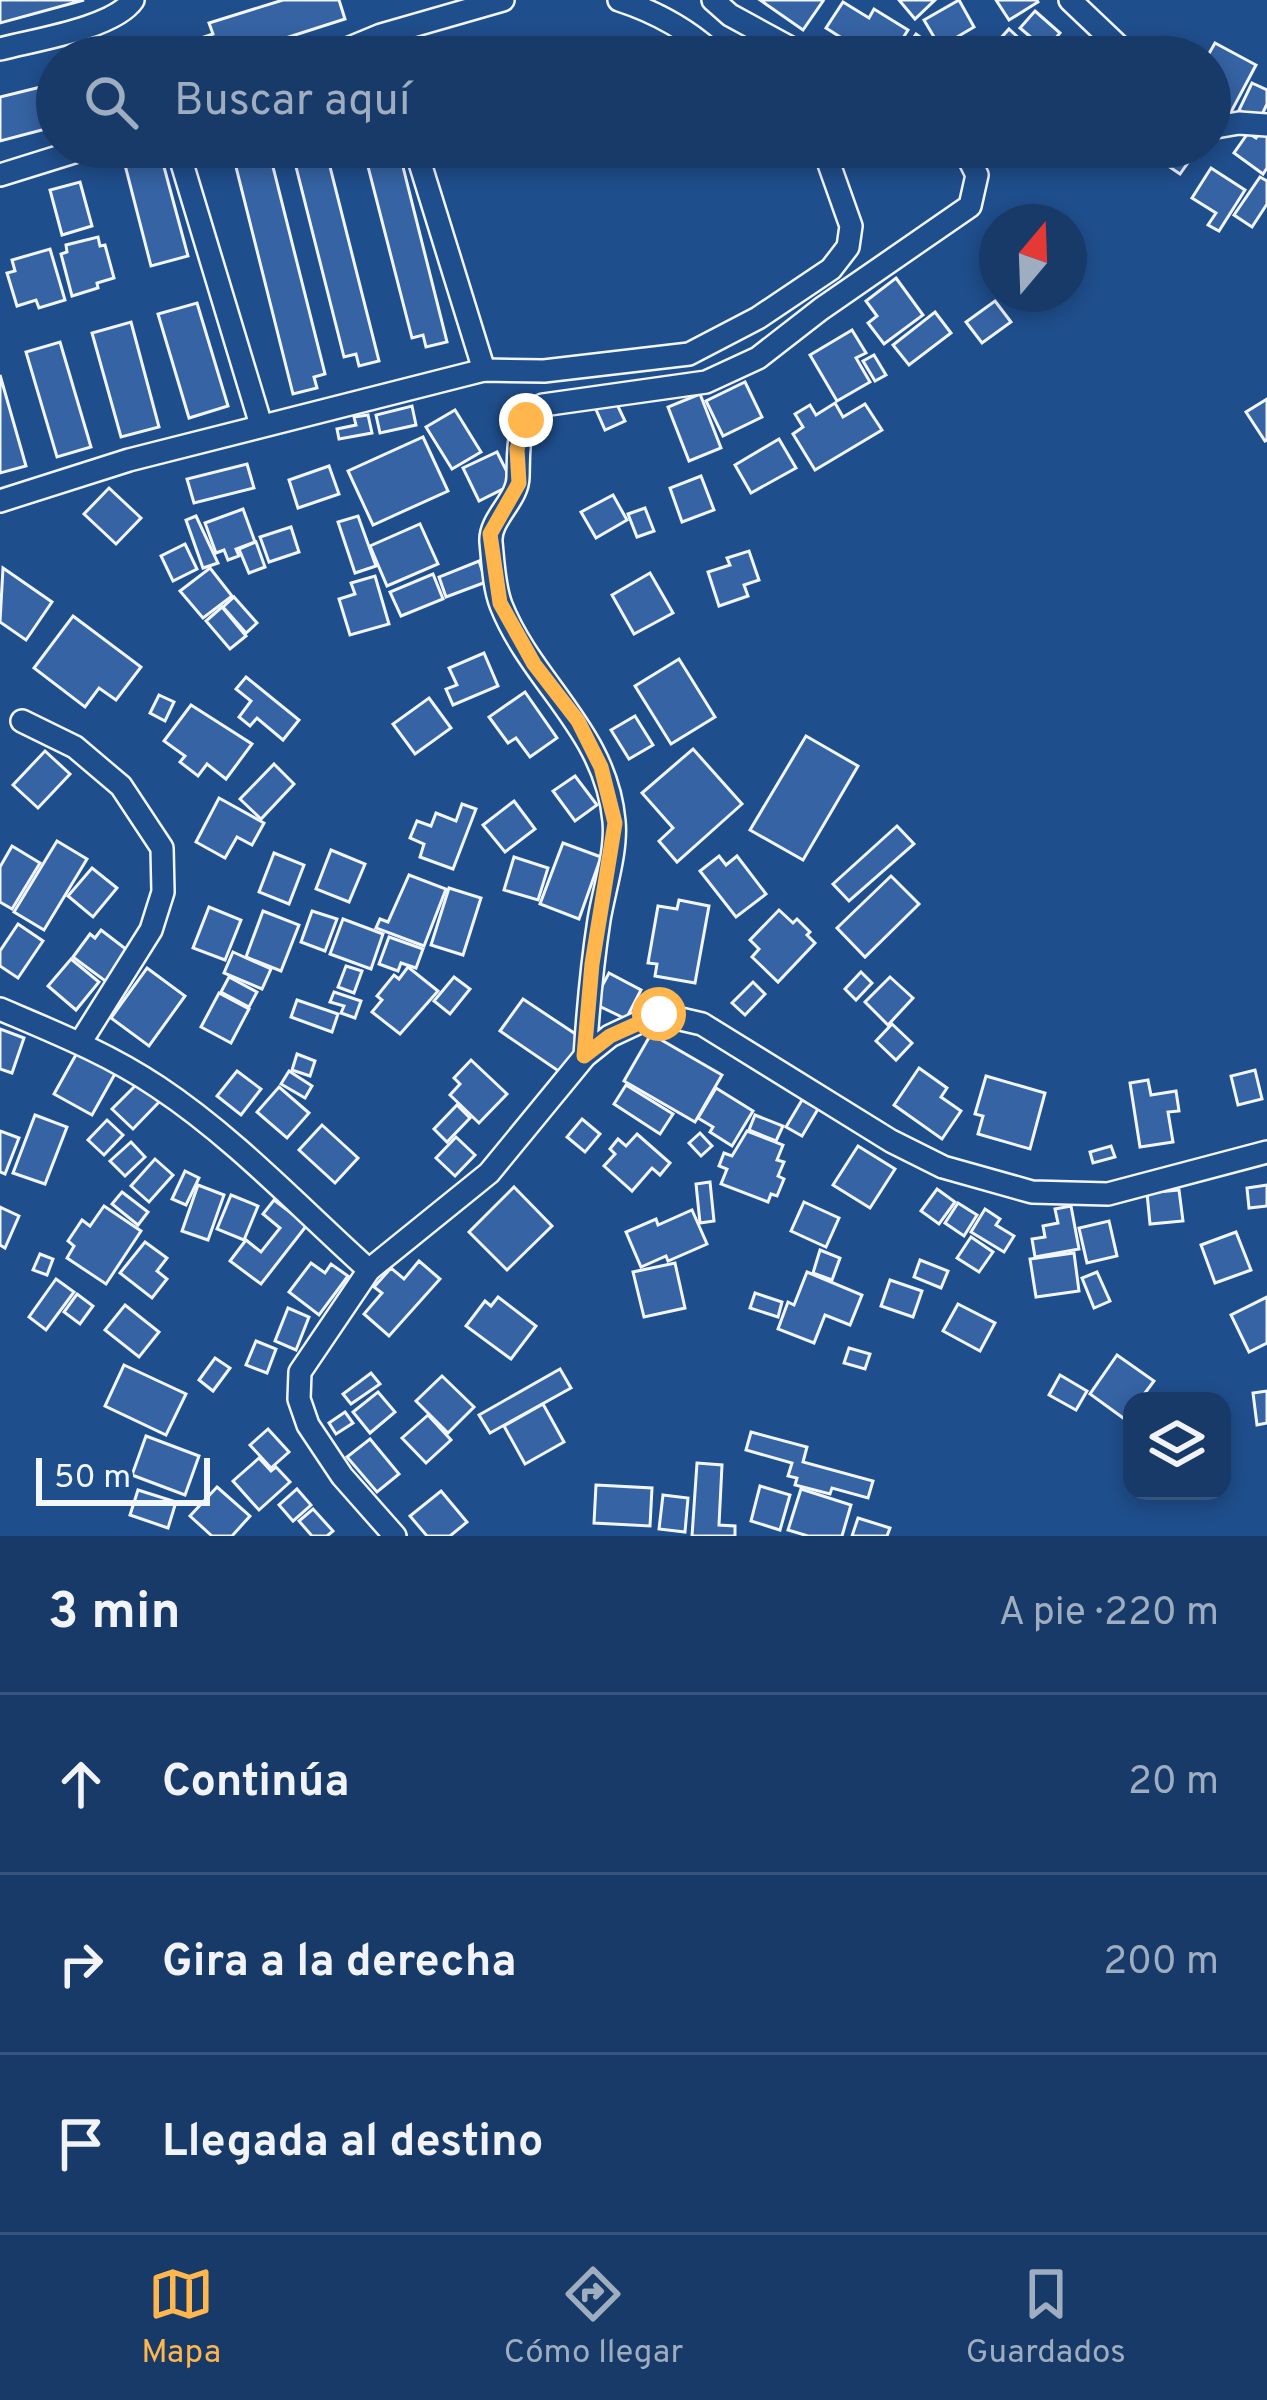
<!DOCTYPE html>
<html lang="es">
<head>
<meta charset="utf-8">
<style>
	body { margin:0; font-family:Overpass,sans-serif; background:#20416f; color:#f1f3f6 }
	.controls { position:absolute; right:36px; bottom:36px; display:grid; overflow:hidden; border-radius:24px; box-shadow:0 6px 18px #0003 }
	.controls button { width:108px; height:108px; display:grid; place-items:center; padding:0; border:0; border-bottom:3px solid #36547d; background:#173a69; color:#f1f3f6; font:60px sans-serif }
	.compass { position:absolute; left:979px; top:204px; width:108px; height:108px; border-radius:50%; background:#173a69; box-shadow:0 6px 18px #0003; rotate:19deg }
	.scale { position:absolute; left:36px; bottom:30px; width:174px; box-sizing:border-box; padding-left:12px; border:6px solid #f2f6ff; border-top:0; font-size:33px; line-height:42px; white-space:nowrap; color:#f2f6ff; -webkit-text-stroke:9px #1f4e8c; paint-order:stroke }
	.stop { position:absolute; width:36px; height:36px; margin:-27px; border:9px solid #ffb74d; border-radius:50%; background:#fff }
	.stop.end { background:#ffb74d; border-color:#fff; box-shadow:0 3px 12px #0008 }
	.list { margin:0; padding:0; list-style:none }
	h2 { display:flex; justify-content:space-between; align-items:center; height:156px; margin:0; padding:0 48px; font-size:51px }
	h2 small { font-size:39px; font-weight:400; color:#9eadc0 }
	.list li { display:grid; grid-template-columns:78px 1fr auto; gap:36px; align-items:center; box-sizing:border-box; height:180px; padding:0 48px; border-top:3px solid #36547d }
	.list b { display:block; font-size:45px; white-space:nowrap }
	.list em { font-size:39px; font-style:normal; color:#9eadc0 }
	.icon { flex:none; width:66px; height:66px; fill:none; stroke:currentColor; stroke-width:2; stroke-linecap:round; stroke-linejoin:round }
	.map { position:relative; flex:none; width:1267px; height:1536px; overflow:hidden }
	.search { position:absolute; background:#173a69; box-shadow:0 6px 18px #0003; left:36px; right:36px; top:36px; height:132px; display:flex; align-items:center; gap:30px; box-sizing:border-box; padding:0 42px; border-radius:66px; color:#9eadc0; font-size:45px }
	.sheet { height:696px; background:#173a69 }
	nav { display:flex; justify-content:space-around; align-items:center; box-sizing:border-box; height:168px; border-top:3px solid #36547d; background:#173a69; font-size:33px; color:#9eadc0 }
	nav a { display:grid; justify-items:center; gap:6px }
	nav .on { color:#ffb74d }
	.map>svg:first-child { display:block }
	.building { fill:#3563a3; stroke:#f2f6ff; stroke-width:3 }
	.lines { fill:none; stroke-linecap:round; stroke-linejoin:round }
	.minor-casing { stroke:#f2f6ff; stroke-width:26 }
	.minor { stroke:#1f4e8c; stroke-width:21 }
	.route { stroke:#ffb74d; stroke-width:15 }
</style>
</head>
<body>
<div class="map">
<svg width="1267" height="1536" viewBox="0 0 1267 1536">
	<rect width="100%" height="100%" fill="#1f4e8c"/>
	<g class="building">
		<path d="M0,0H84L0,23Z"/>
		<path d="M283,0H339L345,19L226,57H207L201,38L213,34L209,23Z"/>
		<path d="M760,0H821L823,1L803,30Z"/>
		<path d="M899,0H935L915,19Z"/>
		<path d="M959,0L974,27L940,47L924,20Z"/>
		<path d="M996,0H1037L1038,2L1009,20Z"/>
		<path d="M843,2L869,18L874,9L908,30L891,57H872L826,28Z"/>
		<path d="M1035,11L1060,33L1046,50L1020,28Z"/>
		<path d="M1009,29L1035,53L1031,57H1017L999,40Z"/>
		<path d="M916,34L937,49L931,57H900Z"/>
		<path d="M1069,38L1091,57H1052Z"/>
		<path d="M1215,43L1256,65L1231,112L1210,101L1207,57Z"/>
		<path d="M57,83V126L0,141V97Z"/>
		<path d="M1252,83L1267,90V104L1259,121L1239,110Z"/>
		<path d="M1261,131L1267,135V168L1263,174L1234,153L1248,133L1256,138Z"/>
		<path d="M231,147H268L325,374L314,377L317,388L293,394Z"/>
		<path d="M291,147H325L379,361L359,366L356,354L344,357Z"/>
		<path d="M363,147H398L447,342L426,347L423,335L412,338Z"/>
		<path d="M1140,147H1199L1180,174Z"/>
		<path d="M160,152L188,256L151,266L124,161Z"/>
		<path d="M1211,168L1245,190L1219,231L1208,225L1216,213L1192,198Z"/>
		<path d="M1260,177L1267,181V204L1252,227L1234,215Z"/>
		<path d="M80,182L92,226L62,235L50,190Z"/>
		<path d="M98,237L100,246L105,245L114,278L97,283L98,288L72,296L61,254L67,252L66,245Z"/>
		<path d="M50,249L65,300L39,308L36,300L17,306L7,273L15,271L12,260Z"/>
		<path d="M896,278L923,315L884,344L868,323L877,316L866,301Z"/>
		<path d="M995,301L1011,322L982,343L966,322Z"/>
		<path d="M197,303L228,406L189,418L158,314Z"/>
		<path d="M935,312L951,333L909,365L893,345Z"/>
		<path d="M131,322L159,427L121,437L92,333Z"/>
		<path d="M852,330L866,353L856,358L870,382L837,401L810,355Z"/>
		<path d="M60,342L91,447L57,457L26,352Z"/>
		<path d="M874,355L886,375L875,381L863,361Z"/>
		<path d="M0,375L26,466L0,473Z"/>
		<path d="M745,382L762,417L723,436L706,401Z"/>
		<path d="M700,394L721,448L689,461L668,407Z"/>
		<path d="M613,396L625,421L605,430L594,405Z"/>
		<path d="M1267,399V440L1265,441L1246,412Z"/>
		<path d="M835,403L843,417L865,404L882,430L815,470L793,434L803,427L795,414L810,405L816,415Z"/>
		<path d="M412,406L416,425L380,433L376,415Z"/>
		<path d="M455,410L481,452L452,469L426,427Z"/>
		<path d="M368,415L372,433L339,439L337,429L356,425L354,417Z"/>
		<path d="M423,437L448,491L373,525L348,471Z"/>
		<path d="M779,439L796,468L751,493L735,465Z"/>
		<path d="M497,452L513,484L479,501L463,468Z"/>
		<path d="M247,464L254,488L194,503L187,479Z"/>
		<path d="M329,466L339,494L298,508L289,480Z"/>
		<path d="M701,476L714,510L682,522L670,488Z"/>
		<path d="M109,488L141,518L116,544L84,514Z"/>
		<path d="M613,495L627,520L596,538L581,512Z"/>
		<path d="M645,508L654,531L637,537L628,514Z"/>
		<path d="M243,509L255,542L236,549L239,556L228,560L224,550L216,553L205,523Z"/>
		<path d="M196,516L218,563L203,568L186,520Z"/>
		<path d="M358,516L376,566L355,573L338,522Z"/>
		<path d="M420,524L438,564L387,586L370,546Z"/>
		<path d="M291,527L299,552L269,562L260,537Z"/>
		<path d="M256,542L265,567L249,573L239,549Z"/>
		<path d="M185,544L197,569L173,581L161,556Z"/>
		<path d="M749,551L759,580L744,585L748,596L719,606L708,572L730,565L727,558Z"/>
		<path d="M479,561L486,582L446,597L439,577Z"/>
		<path d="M3,568L52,602L26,640L0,622Z"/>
		<path d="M210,568L232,596L203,618L180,591Z"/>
		<path d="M650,573L673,613L634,634L612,595Z"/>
		<path d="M433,574L443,599L401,616L390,592Z"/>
		<path d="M375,576L389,624L350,635L339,599L355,594L351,583Z"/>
		<path d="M234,597L257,623L246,633L223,607Z"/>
		<path d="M222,607L246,636L230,649L206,621Z"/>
		<path d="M73,616L141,667L116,700L99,688L85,707L34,668Z"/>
		<path d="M484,653L498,686L453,705L446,689L457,685L449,668Z"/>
		<path d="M679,659L715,717L671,744L635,686Z"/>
		<path d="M246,677L299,720L283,740L257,718L250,726L239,717L251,701L236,689Z"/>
		<path d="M525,692L557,738L530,757L516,738L508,743L489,717Z"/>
		<path d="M159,695L174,702L165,721L150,713Z"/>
		<path d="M429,698L451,728L415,754L393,724Z"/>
		<path d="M191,705L252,744L226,779L207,764L198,776L180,762L185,756L164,741Z"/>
		<path d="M635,716L653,745L629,759L611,730Z"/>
		<path d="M806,736L858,766L803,860L750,830Z"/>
		<path d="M693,749L742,804L677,862L659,841L673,828L642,793Z"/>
		<path d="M45,751L70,774L38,808L13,785Z"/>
		<path d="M274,764L294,784L261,819L240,799Z"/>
		<path d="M575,776L597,805L575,821L553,791Z"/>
		<path d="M219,798L264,823L252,845L237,837L225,858L196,842Z"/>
		<path d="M514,801L535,829L505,852L483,825Z"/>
		<path d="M462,804L476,809L453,869L420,857L424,844L410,838L417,821L431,826L436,813L456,821Z"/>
		<path d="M897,826L914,844L849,901L833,884Z"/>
		<path d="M57,841L87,859L44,930L14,912Z"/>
		<path d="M563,843L601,857L579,919L540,904Z"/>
		<path d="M12,846L40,863L12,909L0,902V867Z"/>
		<path d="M331,850L365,864L349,902L316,889Z"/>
		<path d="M274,853L304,865L289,904L259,892Z"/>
		<path d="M719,856L726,865L737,856L766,894L736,917L700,871Z"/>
		<path d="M514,857L548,868L538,900L504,890Z"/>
		<path d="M92,868L117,888L93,917L68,896Z"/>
		<path d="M409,875L446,889L424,946L376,928L380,919L388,922Z"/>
		<path d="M891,876L919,904L865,957L837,928Z"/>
		<path d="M449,888L481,898L463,955L431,945Z"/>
		<path d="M679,900L709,906L695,983L655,976L657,964L648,963L658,906L677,909Z"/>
		<path d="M209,907L241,920L225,960L193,948Z"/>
		<path d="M779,910L793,923L797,919L810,932L807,935L815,943L778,982L752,957L759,949L750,940Z"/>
		<path d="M263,911L299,925L281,971L246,957Z"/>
		<path d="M312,911L337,919L325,951L301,942Z"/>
		<path d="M343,919L383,934L371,969L330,954Z"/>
		<path d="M18,924L43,941L18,978L0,966V951Z"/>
		<path d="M101,930L131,953L108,983L73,957L90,934L95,938Z"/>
		<path d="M389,937L423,949L416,968L401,963L398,971L379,964Z"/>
		<path d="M233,952L271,969L262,989L224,973Z"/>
		<path d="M71,959L99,982L76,1010L48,986Z"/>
		<path d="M346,966L362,971L354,993L338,987Z"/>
		<path d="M408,967L438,991L400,1034L372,1012L382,1000L377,996L394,975L399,979Z"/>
		<path d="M147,968L185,996L149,1046L111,1018Z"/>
		<path d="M861,972L872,983L856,1000L845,989Z"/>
		<path d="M609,973L641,990L626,1019L593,1003Z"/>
		<path d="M229,977L257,992L249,1007L221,992Z"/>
		<path d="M454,977L470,989L450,1014L434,1001Z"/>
		<path d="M890,977L913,998L888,1025L865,1002Z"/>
		<path d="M753,982L765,994L745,1015L732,1003Z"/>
		<path d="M334,992L361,1001L355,1018L341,1013L344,1006L330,1002Z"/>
		<path d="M219,993L249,1009L231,1043L201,1027Z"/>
		<path d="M523,999L583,1039L560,1072L500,1031Z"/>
		<path d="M297,1000L338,1014L332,1032L291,1017Z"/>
		<path d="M892,1024L912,1043L896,1060L876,1041Z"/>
		<path d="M0,1029L24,1038L12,1073L0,1069Z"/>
		<path d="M651,1034L722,1075L695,1122L624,1081Z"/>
		<path d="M78,1051L116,1072L92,1115L54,1094Z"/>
		<path d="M297,1054L315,1061L310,1076L292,1070Z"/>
		<path d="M471,1060L507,1094L479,1123L450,1095L460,1084L454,1078Z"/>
		<path d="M919,1068L947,1088L941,1097L961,1111L942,1139L894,1105Z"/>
		<path d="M1255,1070L1262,1099L1238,1105L1231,1076Z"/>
		<path d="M237,1071L261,1089L241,1115L217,1096Z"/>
		<path d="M289,1071L312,1086L305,1098L281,1084Z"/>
		<path d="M986,1076L1045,1093L1030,1149L978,1134L983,1116L975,1114Z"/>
		<path d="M141,1080L161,1100L133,1129L112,1109Z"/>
		<path d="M1148,1080L1151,1095L1176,1091L1179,1111L1168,1112L1173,1142L1140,1147L1130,1083Z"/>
		<path d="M626,1085L673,1114L660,1134L614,1104Z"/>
		<path d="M279,1087L309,1113L287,1138L257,1112Z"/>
		<path d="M716,1088L753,1111L732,1146L710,1132L713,1127L698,1118Z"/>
		<path d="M802,1100L818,1109L802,1136L786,1127Z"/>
		<path d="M457,1105L470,1118L447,1142L434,1129Z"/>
		<path d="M35,1115L67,1127L45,1184L13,1173Z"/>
		<path d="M755,1115L783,1126L776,1141L749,1130Z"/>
		<path d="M582,1119L600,1134L585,1152L567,1137Z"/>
		<path d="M107,1120L123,1135L104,1155L88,1140Z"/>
		<path d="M322,1125L358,1158L335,1183L299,1150Z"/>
		<path d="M0,1131L19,1138L5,1174L0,1172Z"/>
		<path d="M747,1131L783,1145L777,1160L784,1162L778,1176L784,1179L777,1196L771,1194L768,1202L721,1184L727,1169L719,1166L724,1153L732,1156Z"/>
		<path d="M700,1133L712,1146L701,1156L689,1143Z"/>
		<path d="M637,1134L670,1163L660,1175L652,1168L632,1191L604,1166L615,1154L610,1149L618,1139L626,1146Z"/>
		<path d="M456,1137L475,1155L455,1176L436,1158Z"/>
		<path d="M131,1142L145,1157L125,1176L110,1161Z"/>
		<path d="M858,1146L895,1169L870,1208L833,1185Z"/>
		<path d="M1111,1146L1115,1157L1093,1163L1090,1152Z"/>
		<path d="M155,1159L173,1175L149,1202L131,1186Z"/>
		<path d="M185,1171L199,1178L186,1205L172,1199Z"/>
		<path d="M710,1182L714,1221L700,1223L696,1184Z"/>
		<path d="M198,1185L224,1195L208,1240L182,1231Z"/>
		<path d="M1267,1185V1206L1249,1208L1247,1188Z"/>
		<path d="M514,1187L552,1226L507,1270L469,1232Z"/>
		<path d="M937,1189L955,1202L939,1224L921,1211Z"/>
		<path d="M1179,1190L1183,1221L1150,1224L1147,1193Z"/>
		<path d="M122,1192L148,1212L138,1225L112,1204Z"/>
		<path d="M231,1195L258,1206L244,1240L217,1229Z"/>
		<path d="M274,1200L307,1225L261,1284L230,1261L246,1240L261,1252L280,1228L263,1214Z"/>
		<path d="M804,1202L839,1218L826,1247L791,1231Z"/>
		<path d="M958,1203L977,1215L964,1236L945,1223Z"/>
		<path d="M104,1206L141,1231L106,1284L67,1258L74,1246L68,1241L82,1220L90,1226Z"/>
		<path d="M1071,1206L1079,1249L1035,1257L1032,1239L1045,1237L1043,1226L1058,1223L1055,1209Z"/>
		<path d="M0,1207L19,1216L5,1248L0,1245Z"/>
		<path d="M985,1209L1000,1219L996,1225L1014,1236L1004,1252L971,1232Z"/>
		<path d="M692,1210L707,1244L668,1261L666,1256L641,1267L626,1232L656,1219L658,1225Z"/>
		<path d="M1109,1221L1117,1256L1087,1263L1079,1228Z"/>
		<path d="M1236,1232L1251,1270L1215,1283L1201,1245Z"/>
		<path d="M971,1237L993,1252L979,1272L957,1258Z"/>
		<path d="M145,1242L167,1258L157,1271L167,1279L152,1298L120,1273Z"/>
		<path d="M820,1250L840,1258L832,1280L813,1273Z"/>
		<path d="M1074,1253L1079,1291L1036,1297L1030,1259Z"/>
		<path d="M40,1254L53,1259L47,1275L33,1270Z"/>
		<path d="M920,1260L948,1271L941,1288L914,1277Z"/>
		<path d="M419,1261L440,1279L389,1336L364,1314L382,1293L374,1287L391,1268L404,1279Z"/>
		<path d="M311,1263L325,1273L331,1264L348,1276L319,1315L289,1292Z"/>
		<path d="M675,1263L685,1308L644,1317L633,1272Z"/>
		<path d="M807,1272L862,1295L850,1325L825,1315L814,1343L778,1329L788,1302L794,1305Z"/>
		<path d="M1097,1272L1110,1301L1094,1308L1082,1278Z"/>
		<path d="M56,1279L74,1292L46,1330L29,1317Z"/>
		<path d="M890,1280L922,1291L913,1317L881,1306Z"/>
		<path d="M755,1293L782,1302L778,1317L750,1308Z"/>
		<path d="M77,1294L93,1306L80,1324L64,1312Z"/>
		<path d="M498,1297L536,1326L511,1359L466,1326L485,1301L491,1306Z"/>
		<path d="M1267,1297V1343L1249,1352L1231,1315Z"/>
		<path d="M958,1304L995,1323L980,1351L943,1331Z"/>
		<path d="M125,1305L159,1332L139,1357L105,1330Z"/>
		<path d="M288,1308L309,1317L296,1350L275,1341Z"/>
		<path d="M256,1341L276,1349L267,1373L246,1365Z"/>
		<path d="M849,1348L870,1354L865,1369L844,1363Z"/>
		<path d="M1117,1355L1154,1381L1139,1401H1132V1411L1126,1420L1090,1394Z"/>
		<path d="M215,1358L230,1368L213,1391L199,1380Z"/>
		<path d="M124,1365L186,1394L166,1435L105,1406Z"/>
		<path d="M560,1369L571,1388L490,1433L479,1415Z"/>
		<path d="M371,1373L380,1384L351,1404L343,1394Z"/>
		<path d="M1060,1375L1087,1391L1076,1410L1049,1395Z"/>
		<path d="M442,1376L474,1407L448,1433L416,1401Z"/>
		<path d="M1267,1391V1423L1257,1425L1253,1393Z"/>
		<path d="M378,1392L395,1412L370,1433L353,1412Z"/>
		<path d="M543,1404L564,1442L525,1464L504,1426Z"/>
		<path d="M345,1412L353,1423L336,1434L329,1423Z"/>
		<path d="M428,1415L451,1440L426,1463L402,1438Z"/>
		<path d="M268,1429L289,1452L271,1468L250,1445Z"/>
		<path d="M751,1432L807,1447L803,1462L873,1481L868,1498L832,1488L830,1494L795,1485L797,1478L788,1476L792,1463L746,1450Z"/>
		<path d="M146,1436L199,1456L185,1495L132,1475Z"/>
		<path d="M370,1439L399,1474L377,1492L347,1457Z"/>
		<path d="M259,1458L271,1471L276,1467L290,1482L259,1510L233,1481Z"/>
		<path d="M697,1463L722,1465L719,1525L735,1526V1536H692Z"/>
		<path d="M596,1485L652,1488L650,1526L594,1523Z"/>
		<path d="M760,1486L790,1495L780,1530L751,1521Z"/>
		<path d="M217,1487L250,1516L232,1536H212L190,1516Z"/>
		<path d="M297,1489L311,1505L293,1521L279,1505Z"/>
		<path d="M801,1489L851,1505L842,1536H808L788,1530Z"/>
		<path d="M138,1490L176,1502L168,1528L130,1515Z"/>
		<path d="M441,1491L467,1522L450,1536H427L410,1516Z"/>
		<path d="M663,1495L688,1498L685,1532L659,1529Z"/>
		<path d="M313,1509L333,1531L327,1536H312L299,1521Z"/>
		<path d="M858,1518L890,1528L887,1536H852Z"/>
	</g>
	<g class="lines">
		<g class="minor-casing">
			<g id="minor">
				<path d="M619,0C656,12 689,30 717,57"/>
				<path d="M713,0L730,15L807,57"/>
				<path d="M1070,0L1130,57"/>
				<path d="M0,49C34,40 114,28 133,0"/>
				<path d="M328,57L381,35L503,0"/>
				<path d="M1210,128L1239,123L1267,125"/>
				<path d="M177,147L261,425"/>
				<path d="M415,147L484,370"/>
				<path d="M0,175L90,147"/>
				<path d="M0,501L129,460L484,370L544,371L689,354L758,318L831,269L848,247L851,226L823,147"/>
				<path d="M22,721L75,747L121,786L162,848L163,892L151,930L80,1043"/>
				<path d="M0,1009C54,1032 109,1054 158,1087C235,1138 301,1209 369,1270"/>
				<path d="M585,1056C588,1010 592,965 599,920C604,890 617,851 614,821C606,731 532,683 501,605C494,587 493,562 491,542C489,519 518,500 518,477C519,453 515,415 543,405L706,382L758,358L821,309L970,206L977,175L963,147"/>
				<path d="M395,1536L342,1476L308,1425L299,1399L300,1372L369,1270L489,1173L585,1056L610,1036L642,1021L659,1014L702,1024L891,1141L943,1167L1032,1192L1108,1194L1267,1152"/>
			</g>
		</g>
		<use href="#minor" class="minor"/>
	</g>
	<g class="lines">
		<path class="route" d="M526,420L517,449L519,483L490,534L500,603L534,664L578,721L601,767L615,823L592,964L584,1056L610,1036L659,1014"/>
	</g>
</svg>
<div class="controls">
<button><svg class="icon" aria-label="layers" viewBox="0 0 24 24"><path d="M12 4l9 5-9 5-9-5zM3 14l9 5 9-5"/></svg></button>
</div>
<svg class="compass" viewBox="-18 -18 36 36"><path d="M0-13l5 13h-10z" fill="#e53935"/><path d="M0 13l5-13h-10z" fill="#9eadc0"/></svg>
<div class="scale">50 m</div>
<div class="stop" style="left:659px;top:1014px"></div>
<div class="stop end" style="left:526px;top:420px"></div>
<div class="search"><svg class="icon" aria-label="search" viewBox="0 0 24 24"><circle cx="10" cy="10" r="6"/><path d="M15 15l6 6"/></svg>Buscar aquí</div>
</div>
<section class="sheet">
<h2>3 min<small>A pie · 220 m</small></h2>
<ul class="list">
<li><svg class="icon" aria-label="ahead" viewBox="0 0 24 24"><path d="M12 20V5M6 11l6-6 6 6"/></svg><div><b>Continúa</b></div><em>20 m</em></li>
<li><svg class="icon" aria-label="right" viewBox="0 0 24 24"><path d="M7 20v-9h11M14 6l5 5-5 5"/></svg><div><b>Gira a la derecha</b></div><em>200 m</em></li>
<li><svg class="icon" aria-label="arrive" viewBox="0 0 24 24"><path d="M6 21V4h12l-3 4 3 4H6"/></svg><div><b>Llegada al destino</b></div></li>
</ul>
</section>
<nav>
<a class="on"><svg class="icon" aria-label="map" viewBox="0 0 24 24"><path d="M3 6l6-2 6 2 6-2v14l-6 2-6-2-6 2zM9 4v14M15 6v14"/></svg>Mapa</a>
<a><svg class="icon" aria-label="directions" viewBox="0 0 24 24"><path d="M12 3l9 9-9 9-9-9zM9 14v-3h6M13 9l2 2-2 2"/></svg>Cómo llegar</a>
<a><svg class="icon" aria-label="saved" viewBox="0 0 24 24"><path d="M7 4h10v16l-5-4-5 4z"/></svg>Guardados</a>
</nav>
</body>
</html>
